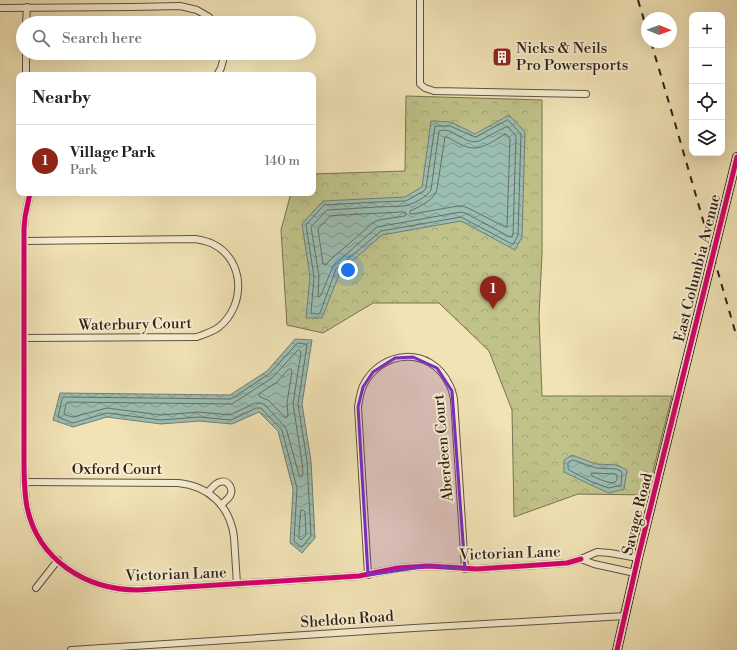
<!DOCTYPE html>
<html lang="en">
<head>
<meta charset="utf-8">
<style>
	body { margin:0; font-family:"Libre Bodoni",serif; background:#f6f6f6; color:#222 }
	.controls { position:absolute; right:12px; top:12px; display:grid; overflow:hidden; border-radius:8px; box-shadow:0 4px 16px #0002 }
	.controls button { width:36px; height:36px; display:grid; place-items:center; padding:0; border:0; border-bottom:1px solid #e0e0e0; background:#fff; color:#222; font:20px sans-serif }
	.compass { position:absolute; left:641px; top:12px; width:36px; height:36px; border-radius:50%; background:#fff; box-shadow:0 4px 16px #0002; rotate:91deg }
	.you { position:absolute; left:348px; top:270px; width:14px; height:14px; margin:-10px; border:3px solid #fff; border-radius:50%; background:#1a73e8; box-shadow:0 0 0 6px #1a73e833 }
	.badge { display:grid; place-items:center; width:26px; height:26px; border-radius:50%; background:#8f2418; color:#fff; font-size:13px; font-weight:700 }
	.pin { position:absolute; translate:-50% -33px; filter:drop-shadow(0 1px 2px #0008) }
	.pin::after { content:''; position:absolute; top:21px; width:14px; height:12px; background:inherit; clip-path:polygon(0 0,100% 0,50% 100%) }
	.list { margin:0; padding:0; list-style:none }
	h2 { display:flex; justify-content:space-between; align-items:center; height:52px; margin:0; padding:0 16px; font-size:17px }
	h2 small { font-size:13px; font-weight:400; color:#767676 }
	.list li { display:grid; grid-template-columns:26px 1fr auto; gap:12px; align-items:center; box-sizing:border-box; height:72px; padding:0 16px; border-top:1px solid #e0e0e0 }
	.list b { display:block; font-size:15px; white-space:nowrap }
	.list p { margin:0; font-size:13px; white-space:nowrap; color:#767676 }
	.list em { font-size:13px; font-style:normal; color:#767676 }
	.icon { flex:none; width:22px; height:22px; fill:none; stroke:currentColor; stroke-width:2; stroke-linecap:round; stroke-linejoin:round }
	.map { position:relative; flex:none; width:737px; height:650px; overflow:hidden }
	.search { position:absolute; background:#fff; box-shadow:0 4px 16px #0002; left:16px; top:16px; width:300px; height:44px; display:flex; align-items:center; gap:10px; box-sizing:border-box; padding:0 14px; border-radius:22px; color:#767676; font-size:15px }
	.panel { position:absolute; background:#fff; box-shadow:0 4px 16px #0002; left:16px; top:72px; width:300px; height:124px; border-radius:8px }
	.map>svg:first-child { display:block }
	.forest { fill:url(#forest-crowns); stroke:#787252 }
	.water { fill:url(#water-waves); stroke:#707f75 }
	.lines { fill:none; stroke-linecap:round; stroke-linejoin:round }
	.shore { stroke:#657066; stroke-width:1 }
	.street-casing { stroke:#605240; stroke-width:8 }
	.secondary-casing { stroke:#2f2119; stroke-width:10 }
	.street { stroke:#f6edd0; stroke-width:6 }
	.secondary { stroke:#f6edd0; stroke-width:8 }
	.rail { stroke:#2f2119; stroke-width:2; stroke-dasharray:7 7; stroke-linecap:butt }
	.cycleway-casing { stroke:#f6edd0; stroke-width:8 }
	.cycleway { stroke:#d6006c; stroke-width:5 }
	.marked { fill:#7b2cbf; fill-opacity:0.2; stroke:#7b2cbf; stroke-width:3; stroke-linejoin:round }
	.labels { text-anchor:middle; stroke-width:4; stroke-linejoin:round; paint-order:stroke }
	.poi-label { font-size:15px; fill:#2f2119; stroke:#f6edd0; text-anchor:start }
	.street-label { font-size:15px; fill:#2f2119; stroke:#f6edd0 }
</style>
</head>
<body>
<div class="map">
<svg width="737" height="650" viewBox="0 0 737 650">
	<defs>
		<pattern id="forest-crowns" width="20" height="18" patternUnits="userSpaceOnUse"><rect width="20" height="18" fill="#c0c28a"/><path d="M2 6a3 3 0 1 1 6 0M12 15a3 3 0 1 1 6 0" fill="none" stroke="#a5a676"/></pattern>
		<pattern id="water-waves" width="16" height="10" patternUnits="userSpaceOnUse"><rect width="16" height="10" fill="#9bbeb2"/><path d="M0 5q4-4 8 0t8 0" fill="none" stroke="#7f9a90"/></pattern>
	</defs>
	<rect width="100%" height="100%" fill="#f1e3b6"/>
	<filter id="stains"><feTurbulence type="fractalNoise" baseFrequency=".005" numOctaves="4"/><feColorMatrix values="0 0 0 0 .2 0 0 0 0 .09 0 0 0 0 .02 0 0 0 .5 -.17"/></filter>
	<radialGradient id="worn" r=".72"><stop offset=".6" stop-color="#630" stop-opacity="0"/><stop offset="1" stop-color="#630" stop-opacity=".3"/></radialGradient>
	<path class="forest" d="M406,96L542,100V253L539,316L542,396H672L647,495L578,494L514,517L512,410L489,351L439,303H373L323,333L287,325L281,230L291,193H313V174L405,171Z"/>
	<g class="water">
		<path d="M509,115L525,132L522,237L515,250L461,221L382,235L340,272L322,318H306L310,277L302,224L323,201L405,197L422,187L431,121L451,122L475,134Z"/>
		<path d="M295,339L312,340L302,404L311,461L315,538L302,553L290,543L293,489L278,431L259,412L232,424L199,421L161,424L107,417L73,427L53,420L60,393L230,395L267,371Z"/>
		<path d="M572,455L596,464L617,465L627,470L624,489L609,493L591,485L564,472V460Z"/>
	</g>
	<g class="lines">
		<g class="shore">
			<path d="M508,120L521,134L518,235L514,243L512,244L461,217L381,231L336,269L320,313L318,314L311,313L314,277L306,225L324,205L377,202L406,201L424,191L426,188L435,126H450L475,137Z"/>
			<path d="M506,127H508L516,136L513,234L512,237H510L465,213L461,212L377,227L333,266L321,295L319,297L318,296L319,276L311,227L327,210L377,207L405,206C413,204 427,197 431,190L439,131C442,130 446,130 449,131C459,134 468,145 479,141Z"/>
			<path d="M505,134L507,135L510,139L507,227H505L468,208L463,206H458L412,214H410V211C420,206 434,201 437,189L445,137H447C455,141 465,148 473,148C483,149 497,139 505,134Z"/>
			<path d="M404,212L406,213L405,216L379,220L374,222L330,260L326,265H325L323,264L318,229L330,216Z"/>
			<path d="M298,343L305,344L307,345L298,404L307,461L311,536L302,547L300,546L294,541L297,488L282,430L261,408H256L231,420L199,417L161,420L107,413L73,423L58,417L62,399L64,397L231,399L269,374Z"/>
			<path d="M299,350L301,352L293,404L302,462L303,474L301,476L299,475L286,428L265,405L261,403H255L230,415L199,412L161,415L107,408L73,417L65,415L64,413L66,404L68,402L232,404L272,378L297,351Z"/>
			<path d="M289,369H291L292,371L287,403L288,416L286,418L268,400L260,397L259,395L260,393L276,383Z"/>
			<path d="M573,460L596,468L616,469L621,471L622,473L621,485L609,488L592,482L569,470L568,468V463Z"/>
			<path d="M592,473L615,474L617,475C617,478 617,481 615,482C611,485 597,478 592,476L591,474Z"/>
			<path d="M301,510H303L305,512L306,535L301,540L299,538Z"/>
		</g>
		<g class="street-casing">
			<g id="street">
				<path d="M420,0V84L425,88L434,91L586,94"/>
				<path d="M0,8L133,7L180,6L197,10L209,17L214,23"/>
				<path d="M26,23L27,7"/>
				<path d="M26,75V53"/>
				<path d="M217,75L221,68L225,53"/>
				<path d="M30,193L25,217L24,229V458C24,474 24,491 27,507C38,560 86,590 138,590L359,576L398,568L428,566L477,569L567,563L581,559"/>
				<path d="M24,338L197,337C205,334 212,332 219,327C246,305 245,260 213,244C207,241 201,240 195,239L24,241"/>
				<path d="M25,482L178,483C209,486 230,506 234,537L237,584"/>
				<path d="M208,492C211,489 215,483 220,482C228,479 234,489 230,496C228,499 224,502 221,505"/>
				<path d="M635,573L594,564L581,559L597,552L610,553L638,558"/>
				<path d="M368,575L358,407C359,400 360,393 363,386C381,349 431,346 449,384C452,389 453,394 454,399L465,569"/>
				<path d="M36,588L58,560"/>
				<path d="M71,650L414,628L625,616"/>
			</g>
		</g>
		<g class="secondary-casing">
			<path id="secondary" d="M617,650L638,558L737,157"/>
		</g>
		<use href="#street" class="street"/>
		<use href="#secondary" class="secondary"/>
		<g class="rail">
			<path d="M638,0L647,30"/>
			<path d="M651,42L677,130L737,338"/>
		</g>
		<g class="cycleway-casing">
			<g id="cycleway">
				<path d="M30,193L25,217L24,229V458C24,474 24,491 27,507C38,560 86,590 138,590L359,576L398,568L428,566L477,569L567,563L581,559"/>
				<path d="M617,650L638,558L737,157"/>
			</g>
		</g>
		<use href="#cycleway" class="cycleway"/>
	</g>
	<path class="marked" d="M413,357L437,368L452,391L465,569L428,566L368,575L358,407L363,387L373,372L395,358Z"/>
	<defs>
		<g id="building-square" transform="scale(1)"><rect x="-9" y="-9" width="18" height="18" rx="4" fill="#8f2418" stroke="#f6edd0"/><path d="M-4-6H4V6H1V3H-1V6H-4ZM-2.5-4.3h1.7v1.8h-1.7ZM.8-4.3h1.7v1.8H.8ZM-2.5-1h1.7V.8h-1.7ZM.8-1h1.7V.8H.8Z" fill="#fff"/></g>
	</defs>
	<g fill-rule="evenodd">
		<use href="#building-square" x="502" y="57"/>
	</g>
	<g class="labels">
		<g class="poi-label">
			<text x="516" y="53">Nicks &amp; Neils<tspan x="516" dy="17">Pro Powersports</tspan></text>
		</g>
		<g class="street-label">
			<text transform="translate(697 268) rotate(-76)" y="5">East Columbia Avenue</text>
			<text transform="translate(135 324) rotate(-1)" y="5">Waterbury Court</text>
			<text transform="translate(443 448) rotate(-95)" y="5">Aberdeen Court</text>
			<text x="117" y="474">Oxford Court</text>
			<text transform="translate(637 514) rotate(-76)" y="5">Savage Road</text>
			<text transform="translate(510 553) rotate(-2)" y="5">Victorian Lane</text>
			<text transform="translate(176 574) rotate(-2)" y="5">Victorian Lane</text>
			<text transform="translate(347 619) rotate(-4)" y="5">Sheldon Road</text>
		</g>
	</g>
	<rect width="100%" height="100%" filter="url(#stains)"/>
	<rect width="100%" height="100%" fill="url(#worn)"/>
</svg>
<div class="controls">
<button>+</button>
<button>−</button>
<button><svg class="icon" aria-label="locate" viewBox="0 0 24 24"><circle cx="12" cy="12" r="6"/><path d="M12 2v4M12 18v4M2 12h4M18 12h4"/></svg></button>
<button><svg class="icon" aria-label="layers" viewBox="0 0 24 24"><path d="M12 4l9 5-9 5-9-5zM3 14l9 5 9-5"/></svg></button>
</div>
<svg class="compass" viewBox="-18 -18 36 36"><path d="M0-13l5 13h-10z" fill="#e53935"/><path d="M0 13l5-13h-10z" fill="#767676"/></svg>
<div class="you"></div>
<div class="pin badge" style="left:493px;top:309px">1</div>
<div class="search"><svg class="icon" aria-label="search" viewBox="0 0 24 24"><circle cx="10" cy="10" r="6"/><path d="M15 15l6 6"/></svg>Search here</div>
<section class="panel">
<h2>Nearby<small></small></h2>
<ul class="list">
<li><span class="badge">1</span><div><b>Village Park</b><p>Park</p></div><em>140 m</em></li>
</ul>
</section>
</div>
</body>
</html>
